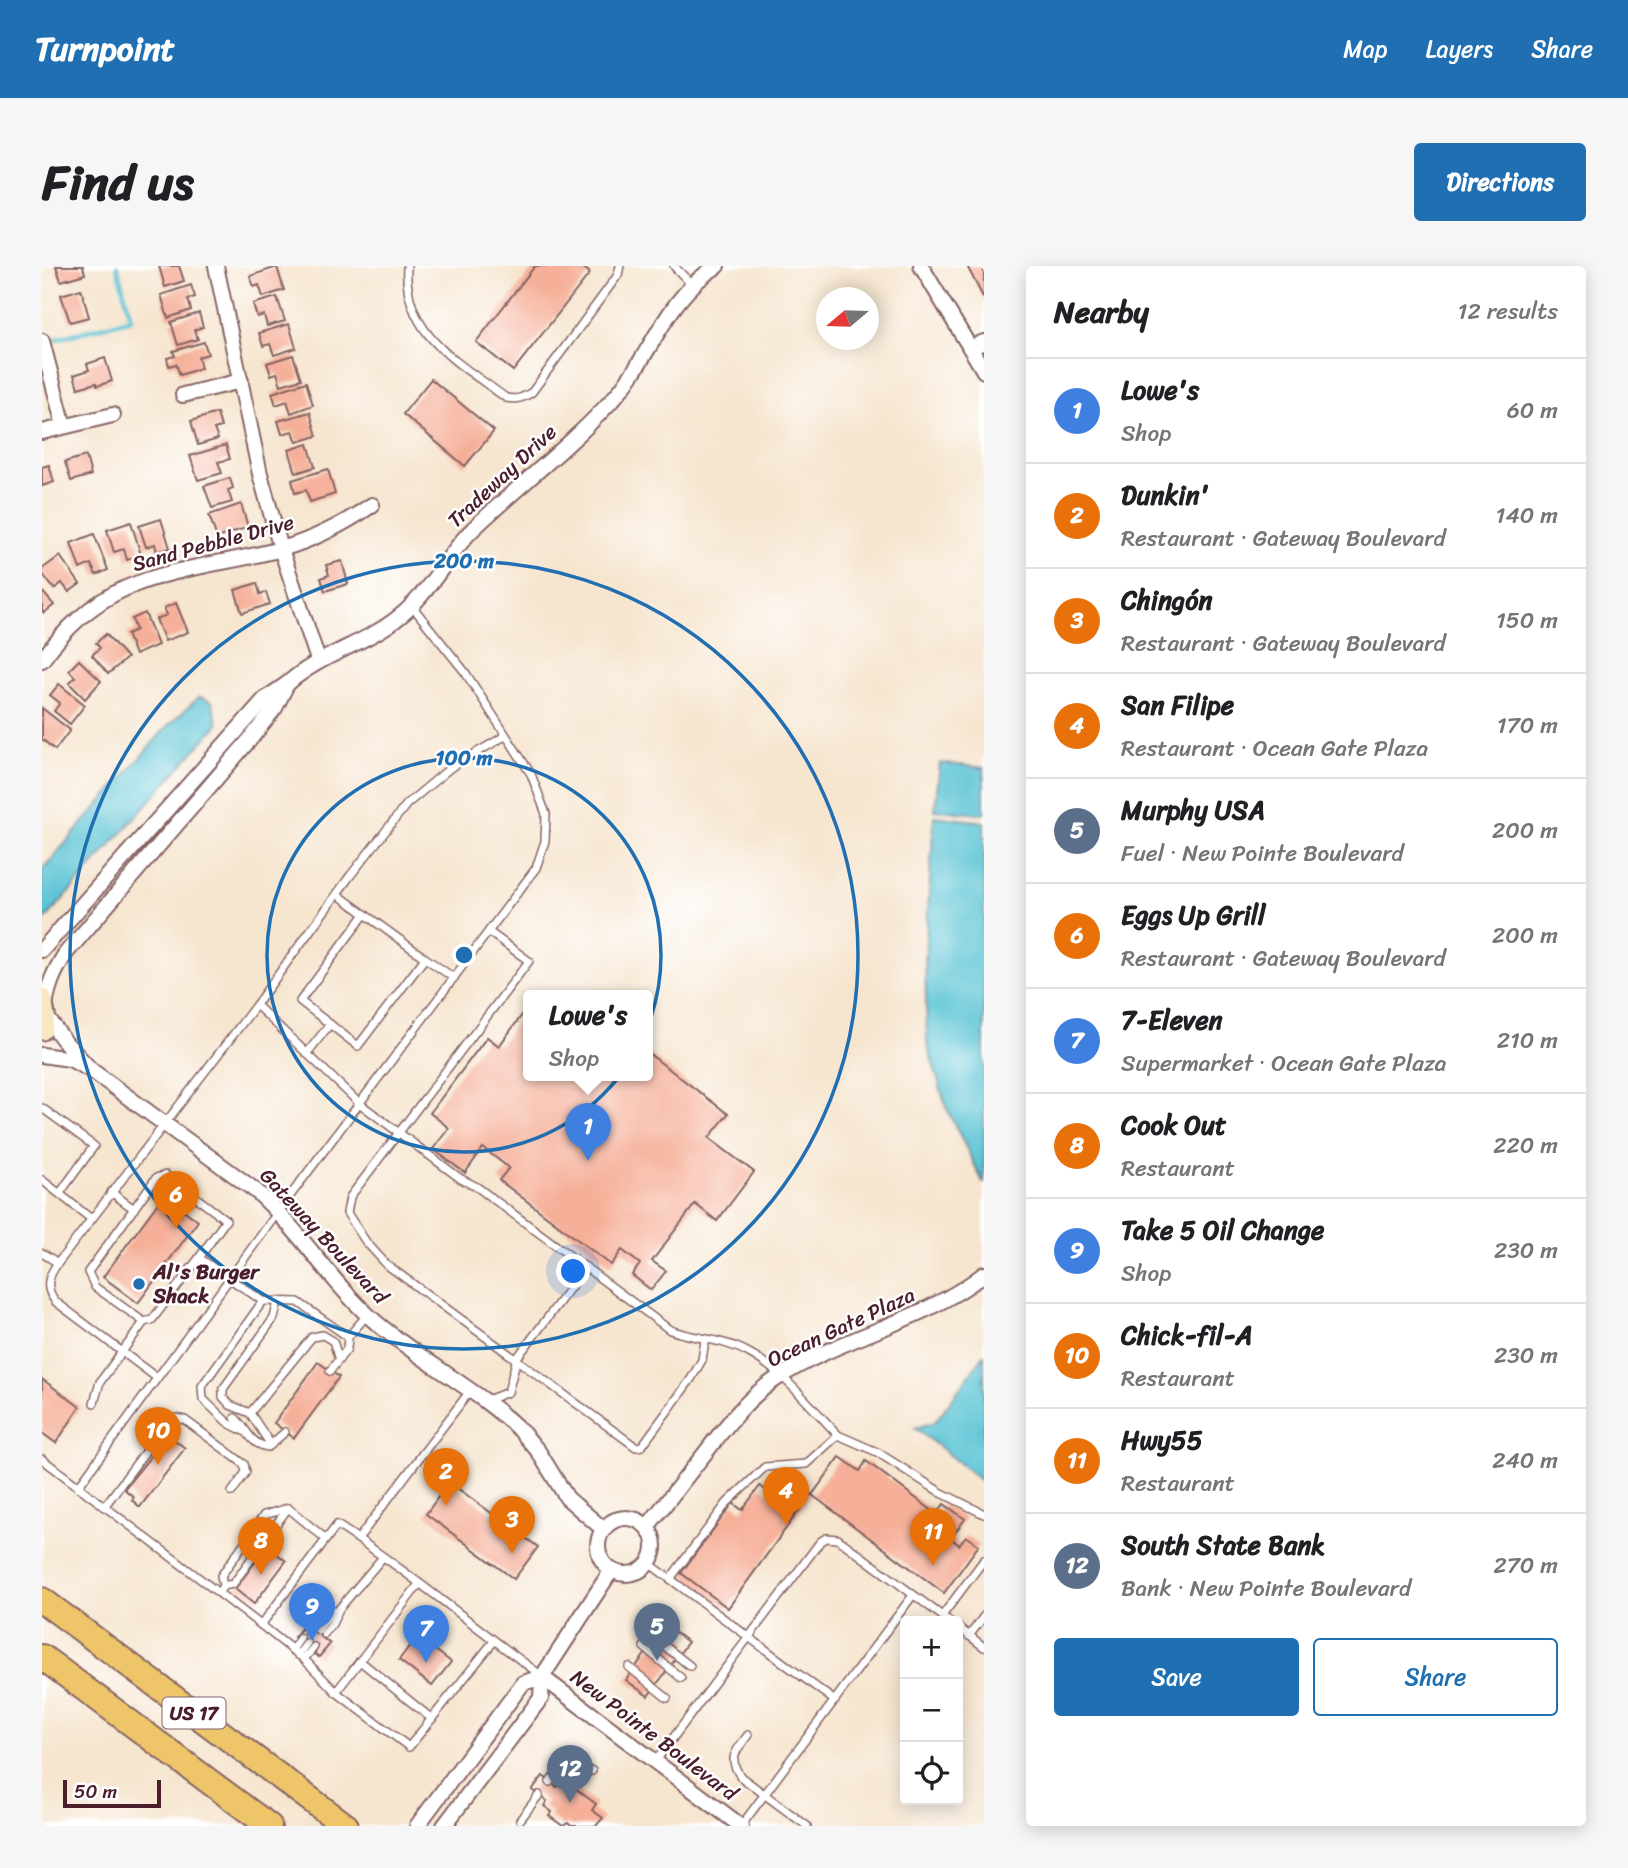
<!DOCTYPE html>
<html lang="en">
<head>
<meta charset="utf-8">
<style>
	body { margin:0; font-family:Sriracha,sans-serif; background:#f6f6f6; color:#202124 }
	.controls { position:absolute; right:21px; bottom:21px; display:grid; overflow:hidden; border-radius:7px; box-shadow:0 4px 18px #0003 }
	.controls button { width:63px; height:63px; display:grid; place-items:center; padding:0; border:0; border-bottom:2px solid #e0e0e0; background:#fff; color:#202124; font:35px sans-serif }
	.compass { position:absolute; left:774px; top:21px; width:63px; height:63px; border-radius:50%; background:#fff; box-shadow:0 4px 18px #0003; rotate:251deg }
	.scale { position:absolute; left:21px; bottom:18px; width:98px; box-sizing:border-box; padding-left:7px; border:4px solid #4a1f2b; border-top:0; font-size:19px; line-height:24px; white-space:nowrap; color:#4a1f2b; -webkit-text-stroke:5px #fff; paint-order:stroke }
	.you { position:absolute; left:532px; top:1006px; width:24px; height:24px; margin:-18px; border:5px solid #fff; border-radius:50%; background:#1a73e8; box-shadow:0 0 0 10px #1a73e833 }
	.badge { display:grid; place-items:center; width:46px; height:46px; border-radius:50%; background:#1f6fb2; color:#fff; font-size:23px; font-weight:700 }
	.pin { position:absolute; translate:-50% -58px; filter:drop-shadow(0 2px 4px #0008) }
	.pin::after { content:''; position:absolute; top:37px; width:24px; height:21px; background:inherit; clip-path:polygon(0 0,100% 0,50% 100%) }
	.popup { position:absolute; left:481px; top:724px; width:130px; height:91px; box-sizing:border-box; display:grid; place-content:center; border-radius:7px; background:#fff; filter:drop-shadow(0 2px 5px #0005); font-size:23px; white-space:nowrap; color:#757577 }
	.popup b { font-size:26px; color:#202124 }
	.popup::after { content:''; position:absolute; left:50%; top:100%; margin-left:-14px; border:14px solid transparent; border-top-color:#fff }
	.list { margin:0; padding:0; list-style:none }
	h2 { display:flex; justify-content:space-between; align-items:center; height:91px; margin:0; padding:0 28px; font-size:30px }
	h2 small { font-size:23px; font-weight:400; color:#757577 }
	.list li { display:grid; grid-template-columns:46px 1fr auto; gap:21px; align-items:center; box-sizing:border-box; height:105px; padding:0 28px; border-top:2px solid #e0e0e0 }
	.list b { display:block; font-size:26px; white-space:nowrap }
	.list p { margin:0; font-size:23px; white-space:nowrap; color:#757577 }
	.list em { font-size:23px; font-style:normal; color:#757577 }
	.actions { display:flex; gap:14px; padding:21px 28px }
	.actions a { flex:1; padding:16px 0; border:2px solid #1f6fb2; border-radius:7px; text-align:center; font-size:24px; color:#1f6fb2 }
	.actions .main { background:#1f6fb2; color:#fff }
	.icon { flex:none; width:38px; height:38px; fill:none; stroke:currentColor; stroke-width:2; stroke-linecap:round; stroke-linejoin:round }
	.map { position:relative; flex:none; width:942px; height:1560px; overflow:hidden; border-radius:7px }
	header { display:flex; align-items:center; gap:42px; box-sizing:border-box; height:98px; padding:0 35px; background:#1f6fb2; color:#fff }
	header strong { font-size:33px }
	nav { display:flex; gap:38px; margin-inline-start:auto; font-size:24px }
	.intro { display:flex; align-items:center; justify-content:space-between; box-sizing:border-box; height:168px; padding:0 42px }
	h1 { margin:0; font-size:49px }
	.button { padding:18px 32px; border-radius:7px; background:#1f6fb2; color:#fff; font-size:24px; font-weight:700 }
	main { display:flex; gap:42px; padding:0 42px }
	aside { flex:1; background:#fff; border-radius:7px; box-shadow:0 4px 18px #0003 }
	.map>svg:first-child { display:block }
	.water { fill:#59c3d4; stroke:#527180; stroke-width:2 }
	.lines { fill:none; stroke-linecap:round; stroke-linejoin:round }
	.stream { stroke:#59c3d4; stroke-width:4.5 }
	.building { fill:#f6b09a }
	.lane-casing { stroke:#866464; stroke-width:10 }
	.street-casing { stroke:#866464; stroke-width:18 }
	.secondary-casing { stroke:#866464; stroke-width:23 }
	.highway-casing { stroke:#866464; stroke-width:28 }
	.lane { stroke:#fff; stroke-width:7 }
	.street { stroke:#fff; stroke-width:14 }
	.secondary { stroke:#f8e8c3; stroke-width:19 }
	.highway { stroke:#eec569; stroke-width:24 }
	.ring { fill:none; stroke:#1f6fb2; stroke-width:3.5 }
	.poi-dot { fill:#1f6fb2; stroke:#fff; stroke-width:2.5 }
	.labels { text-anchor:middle; stroke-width:5; stroke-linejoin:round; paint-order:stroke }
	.shield { fill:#fff; stroke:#80626b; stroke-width:2 }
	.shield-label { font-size:19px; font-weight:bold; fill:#4a1f2b }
	.street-label { font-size:21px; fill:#4a1f2b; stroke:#fff }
	.poi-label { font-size:21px; font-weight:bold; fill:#4a1f2b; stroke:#fff; text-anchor:start }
	.centre { fill:#1f6fb2; stroke:#fff; stroke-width:3.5 }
	.ring-label { font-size:21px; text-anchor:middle; font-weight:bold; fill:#1f6fb2; stroke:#fff; stroke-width:5; stroke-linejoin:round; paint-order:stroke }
</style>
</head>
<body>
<header>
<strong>Turnpoint</strong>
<nav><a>Map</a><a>Layers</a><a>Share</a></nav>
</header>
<div class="intro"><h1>Find us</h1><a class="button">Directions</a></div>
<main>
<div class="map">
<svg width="942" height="1560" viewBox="0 0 942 1560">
	<rect width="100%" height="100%" fill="#fff"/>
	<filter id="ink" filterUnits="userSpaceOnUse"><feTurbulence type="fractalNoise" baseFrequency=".0143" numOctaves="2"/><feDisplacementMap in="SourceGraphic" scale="14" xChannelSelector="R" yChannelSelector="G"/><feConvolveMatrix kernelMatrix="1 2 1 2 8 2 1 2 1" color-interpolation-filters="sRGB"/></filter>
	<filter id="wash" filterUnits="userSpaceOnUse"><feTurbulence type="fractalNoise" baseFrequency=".00686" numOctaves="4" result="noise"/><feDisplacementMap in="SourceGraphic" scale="28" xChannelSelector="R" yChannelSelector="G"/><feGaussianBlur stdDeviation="1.57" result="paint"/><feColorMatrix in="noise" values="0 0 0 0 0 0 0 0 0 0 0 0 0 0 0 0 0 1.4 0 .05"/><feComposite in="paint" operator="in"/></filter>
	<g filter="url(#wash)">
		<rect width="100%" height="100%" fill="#f6e5cf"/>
		<g class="water">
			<path d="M157,431L170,435L176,458L0,657V604L122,464Z"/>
			<path d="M898,497L942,502V548L893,544Z"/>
			<path d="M892,550L942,556V918L905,843L885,778L883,690Z"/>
			<path d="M942,1089V1217L873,1162L893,1156Z"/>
		</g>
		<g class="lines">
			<path class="stream" d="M14,73L89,53L75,0"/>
		</g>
		<g id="blocks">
			<g class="building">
				<path d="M14,0H41L43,8L19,15Z"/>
				<path d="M117,0H137L142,15L123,21Z"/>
				<path d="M493,0H539L548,7L471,105L434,76Z"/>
				<path d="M925,0H942V33Z"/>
				<path d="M235,1L242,24L221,31L217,19L212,21L208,10Z"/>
				<path d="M149,19L153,31L146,33L149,44L126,52L119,29Z"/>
				<path d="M39,23L47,51L28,56L19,29Z"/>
				<path d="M235,31L243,55L225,60L222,49L215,51L211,38Z"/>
				<path d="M157,47L161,61L152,64L156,73L136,79L129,56Z"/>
				<path d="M247,58L254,82L232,89L228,78L221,80L217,67Z"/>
				<path d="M162,76L166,88L156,91L159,102L138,109L134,98L127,100L125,92L133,90L131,85Z"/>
				<path d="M251,89L259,113L239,119L235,107L229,109L225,97Z"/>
				<path d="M63,92L70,115L55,120L54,117L36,122L32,109L47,104L45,98Z"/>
				<path d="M389,113L452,165L423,200L361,148Z"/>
				<path d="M264,116L271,139L249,147L245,135L234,139L230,127Z"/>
				<path d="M268,146L275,170L255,176L251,165L240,168L236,155Z"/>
				<path d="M175,147L179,161L172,163L176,173L156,179L149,155Z"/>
				<path d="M266,178L273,201L254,207L247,184Z"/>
				<path d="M184,179L188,193L176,196L180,207L156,214L148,190Z"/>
				<path d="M44,190L49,209L29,215L23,196Z"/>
				<path d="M7,199L12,216L0,220V201Z"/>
				<path d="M286,203L293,228L268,236L264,224L253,227L250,214Z"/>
				<path d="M188,212L191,222L186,224L190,236L170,242L162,220Z"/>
				<path d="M199,238L206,261L175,272L167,249Z"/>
				<path d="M119,253L128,282L115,286L113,278L104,281L97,260Z"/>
				<path d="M89,256L99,289L85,294L82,283L72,286L65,264Z"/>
				<path d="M52,268L66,304L54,309L49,298L38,303L29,277Z"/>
				<path d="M18,290L38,318L27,326L20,317L12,323L0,307V303Z"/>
				<path d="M300,295L306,318L283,325L279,312L287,309L284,299Z"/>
				<path d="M215,317L218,328L224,326L228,338L200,347L193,324Z"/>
				<path d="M0,325L12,339L2,347L0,344Z"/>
				<path d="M134,337L146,366L123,375L114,353L125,349L122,342Z"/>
				<path d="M103,347L116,379L93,389L85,368L94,364L90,353Z"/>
				<path d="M64,368L85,392L66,408L50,389L58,382L54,377Z"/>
				<path d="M37,394L59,415L43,433L27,417L33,411L27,404Z"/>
				<path d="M17,418L43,439L28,458L12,445L18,437L8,429Z"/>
				<path d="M0,442L28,464L13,484L0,473Z"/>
				<path d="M486,741V809H606V787L686,848L667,872L712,906L675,955L653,938L610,995L624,1005L609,1024L590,1009L598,998L580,984L569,999L457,914L467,902L441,882L423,907L391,883L407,862L388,847L445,771L457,780Z"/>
				<path d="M122,929L156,955L96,1037L61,1011Z"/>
				<path d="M276,1096L297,1111L252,1172L232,1157Z"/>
				<path d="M0,1113L38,1141L14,1177L0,1167Z"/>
				<path d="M126,1169L143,1182L98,1241L90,1234L92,1231L82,1223Z"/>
				<path d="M798,1191L818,1205L824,1195L895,1248L902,1238L923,1253L909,1272L917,1279L924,1270L937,1279L902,1327L770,1229Z"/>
				<path d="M741,1208L769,1228L686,1342L639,1307L691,1237L700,1244L718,1220L728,1227Z"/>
				<path d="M407,1216L496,1281L472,1313L384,1248Z"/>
				<path d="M225,1280L244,1295L212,1338L193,1323Z"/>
				<path d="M263,1358L288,1378L277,1391L252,1371Z"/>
				<path d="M624,1360L646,1376L606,1430L584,1414Z"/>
				<path d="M375,1370L409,1396L390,1420L357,1394Z"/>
				<path d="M501,1510L515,1521L521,1513L554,1538L550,1544L561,1552L554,1560H529L526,1557L521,1560L507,1550L510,1546L502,1540L505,1535L490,1524Z"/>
			</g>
		</g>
	</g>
	<g filter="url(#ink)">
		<use href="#blocks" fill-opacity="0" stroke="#866464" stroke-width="2"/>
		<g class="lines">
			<g class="lane-casing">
				<g id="lane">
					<path d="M365,0C361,69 416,96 464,132C475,134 481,132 490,126L576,9L578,0"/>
					<path d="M632,0L650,19"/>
					<path d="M463,470L408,502L365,538L308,610L214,739L317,837L419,913L435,921L628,1064C653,1073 683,1073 707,1087C742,1106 769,1141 796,1169"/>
					<path d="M295,628L383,692"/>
					<path d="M323,648L258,735L316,780L383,692L412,712"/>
					<path d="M447,666L487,695L308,931L305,947L324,976L345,999L594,1181L600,1180L649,1113L660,1094L663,1074"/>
					<path d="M266,786L288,758"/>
					<path d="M0,842L52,880L18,927"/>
					<path d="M0,914L48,952"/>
					<path d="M69,926L92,943"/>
					<path d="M0,987L16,997L214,739"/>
					<path d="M16,997C6,1010 2,1022 14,1036L115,1112"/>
					<path d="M102,1056L53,1021L46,1006L114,912L124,909L184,954L157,992L221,1035L256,1036L306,1071"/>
					<path d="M288,1105L305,1083L306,1071L325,1049"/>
					<path d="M443,1135L466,1126L475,1092L544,1001"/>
					<path d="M52,1137L58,1116L102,1056L110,1054L157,992"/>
					<path d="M208,1147L270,1071L281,1069L291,1075L297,1094"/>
					<path d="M193,1152C205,1162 207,1178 226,1181L243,1166"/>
					<path d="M185,1156L161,1133L160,1120L221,1035"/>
					<path d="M188,1158L202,1165"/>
					<path d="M229,1179L208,1147L188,1139L181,1131V1123L232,1052L236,1035"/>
					<path d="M0,1193L219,1359"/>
					<path d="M36,1221L236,946L494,602L503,575L504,548L489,508L423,406L370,340"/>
					<path d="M62,1241L123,1159L134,1152L143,1154L202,1198L204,1206L190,1226"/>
					<path d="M316,1273L428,1125"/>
					<path d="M608,1298L793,1435"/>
					<path d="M628,1313L685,1237L723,1201L764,1198L796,1169L835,1186L898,1226L942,1248"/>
					<path d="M377,1318L294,1426L262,1393L219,1359L295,1259C366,1305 431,1360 500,1410"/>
					<path d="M181,1320L179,1310L222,1249L246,1242L284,1273"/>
					<path d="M179,1323L181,1320L191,1318L246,1242"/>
					<path d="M900,1350L942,1294"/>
					<path d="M268,1359L277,1348L292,1345"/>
					<path d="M916,1361L942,1381"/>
					<path d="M276,1364L284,1353L296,1344L341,1291"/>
					<path d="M282,1368L290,1358L296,1345"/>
					<path d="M610,1370L648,1400"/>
					<path d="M927,1370L942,1350"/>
					<path d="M602,1381L639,1412"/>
					<path d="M250,1384L258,1372"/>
					<path d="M256,1389L265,1377"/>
					<path d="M262,1393L272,1381"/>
					<path d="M318,1395L390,1453"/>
					<path d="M587,1401L625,1432"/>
					<path d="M294,1426L367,1481L452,1375"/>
					<path d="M706,1469C694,1485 685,1492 699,1511L765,1560"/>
					<path d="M613,1496L778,1276L784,1272L796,1273L907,1355"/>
					<path d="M508,1516L520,1500L550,1505"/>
					<path d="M478,1554L497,1529"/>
					<path d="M699,1560L871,1329"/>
				</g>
			</g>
			<g class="street-casing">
				<g id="street">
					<path d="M174,0L218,208L239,283L276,394"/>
					<path d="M879,0L942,105"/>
					<path d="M0,75L22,160"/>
					<path d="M928,82L942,76"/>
					<path d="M141,129L199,115"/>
					<path d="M0,166L71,149"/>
					<path d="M0,394C23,363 48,338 84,322C132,301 188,297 239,283C271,274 302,258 330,239"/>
					<path d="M245,418C280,387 322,379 357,351C386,328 402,295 426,268C473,222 527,182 571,133C609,91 624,31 675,0"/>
					<path d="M0,684L223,433L245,418L233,442L210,471L24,687C13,704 6,719 3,740"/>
					<path d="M0,789L28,793L49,804L23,776L3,749"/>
					<path d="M49,804L214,925C257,963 287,1014 329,1052C376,1094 434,1122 479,1165L496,1185L525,1232L561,1263"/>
					<circle cx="584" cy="1280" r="28"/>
					<path d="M605,1261C625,1236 644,1211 664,1186C685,1159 705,1132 734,1113C799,1070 880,1057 942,1008"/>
					<path d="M500,1411L699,1560"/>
					<path d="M375,1560L481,1417L500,1411"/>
					<path d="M402,1560L499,1432L500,1411L569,1305"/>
				</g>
			</g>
			<g class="secondary-casing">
				<path id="secondary" d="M0,732L3,749L0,764"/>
			</g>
			<g class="highway-casing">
				<g id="highway">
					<path d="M0,1334L304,1560"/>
					<path d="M0,1391L227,1560"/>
				</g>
			</g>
			<use href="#lane" class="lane"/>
			<use href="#street" class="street"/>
			<use href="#secondary" class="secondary"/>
			<use href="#highway" class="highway"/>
		</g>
	</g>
	<g class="ring">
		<circle cx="422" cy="689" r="197"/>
		<circle cx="422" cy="689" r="394"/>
	</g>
	<circle class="poi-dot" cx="97" cy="1018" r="7"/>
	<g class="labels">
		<rect class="shield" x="120.5" y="1431.5" width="63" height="31" rx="5"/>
		<g class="shield-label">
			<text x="152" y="1454">US 17</text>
		</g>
		<g class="street-label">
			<text transform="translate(460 210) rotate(-43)" y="7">Tradeway Drive</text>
			<text transform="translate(171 277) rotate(-15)" y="7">Sand Pebble Drive</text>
			<text transform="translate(282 970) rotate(47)" y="7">Gateway Boulevard</text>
			<text transform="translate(799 1061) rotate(-25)" y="7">Ocean Gate Plaza</text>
			<text transform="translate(612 1469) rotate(37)" y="7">New Pointe Boulevard</text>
		</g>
		<g class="poi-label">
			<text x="111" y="1013">Al's Burger<tspan x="111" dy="24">Shack</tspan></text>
		</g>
	</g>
	<circle cx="422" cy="689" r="10" class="centre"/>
	<g class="ring-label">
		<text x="422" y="302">200 m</text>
		<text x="422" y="499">100 m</text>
	</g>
</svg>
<div class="controls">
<button>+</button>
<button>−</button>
<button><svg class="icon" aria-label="locate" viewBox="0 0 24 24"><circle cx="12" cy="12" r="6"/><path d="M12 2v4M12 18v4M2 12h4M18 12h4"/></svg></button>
</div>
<svg class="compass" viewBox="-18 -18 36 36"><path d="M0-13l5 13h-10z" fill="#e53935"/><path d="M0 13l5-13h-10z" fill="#757577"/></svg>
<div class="scale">50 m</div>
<div class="you"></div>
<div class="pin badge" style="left:546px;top:895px;background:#3f7fe0">1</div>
<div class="popup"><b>Lowe's</b>Shop</div>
<div class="pin badge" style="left:404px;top:1240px;background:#e8710a">2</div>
<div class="pin badge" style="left:470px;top:1288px;background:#e8710a">3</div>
<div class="pin badge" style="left:744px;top:1259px;background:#e8710a">4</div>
<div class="pin badge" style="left:615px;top:1395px;background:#5c6f8a">5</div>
<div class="pin badge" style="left:134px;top:963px;background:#e8710a">6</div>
<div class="pin badge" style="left:384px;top:1397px;background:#3f7fe0">7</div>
<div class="pin badge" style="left:219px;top:1309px;background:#e8710a">8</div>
<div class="pin badge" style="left:270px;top:1375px;background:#3f7fe0">9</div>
<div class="pin badge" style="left:116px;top:1199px;background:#e8710a">10</div>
<div class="pin badge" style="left:891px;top:1300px;background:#e8710a">11</div>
<div class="pin badge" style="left:528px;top:1537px;background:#5c6f8a">12</div>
</div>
<aside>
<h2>Nearby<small>12 results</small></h2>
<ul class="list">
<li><span class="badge" style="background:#3f7fe0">1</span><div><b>Lowe's</b><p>Shop</p></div><em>60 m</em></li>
<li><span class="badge" style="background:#e8710a">2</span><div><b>Dunkin'</b><p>Restaurant · Gateway Boulevard</p></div><em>140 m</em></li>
<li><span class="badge" style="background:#e8710a">3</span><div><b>Chingón</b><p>Restaurant · Gateway Boulevard</p></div><em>150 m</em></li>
<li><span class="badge" style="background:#e8710a">4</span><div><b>San Filipe</b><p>Restaurant · Ocean Gate Plaza</p></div><em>170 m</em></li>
<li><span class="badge" style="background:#5c6f8a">5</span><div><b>Murphy USA</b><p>Fuel · New Pointe Boulevard</p></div><em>200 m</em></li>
<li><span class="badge" style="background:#e8710a">6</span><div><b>Eggs Up Grill</b><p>Restaurant · Gateway Boulevard</p></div><em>200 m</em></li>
<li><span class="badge" style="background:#3f7fe0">7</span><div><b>7-Eleven</b><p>Supermarket · Ocean Gate Plaza</p></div><em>210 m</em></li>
<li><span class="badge" style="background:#e8710a">8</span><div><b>Cook Out</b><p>Restaurant</p></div><em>220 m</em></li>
<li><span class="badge" style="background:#3f7fe0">9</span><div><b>Take 5 Oil Change</b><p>Shop</p></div><em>230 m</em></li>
<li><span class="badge" style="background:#e8710a">10</span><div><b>Chick-fil-A</b><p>Restaurant</p></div><em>230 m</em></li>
<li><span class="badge" style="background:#e8710a">11</span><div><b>Hwy55</b><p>Restaurant</p></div><em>240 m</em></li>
<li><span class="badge" style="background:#5c6f8a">12</span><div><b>South State Bank</b><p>Bank · New Pointe Boulevard</p></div><em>270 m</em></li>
</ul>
<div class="actions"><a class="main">Save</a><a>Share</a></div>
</aside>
</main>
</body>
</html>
